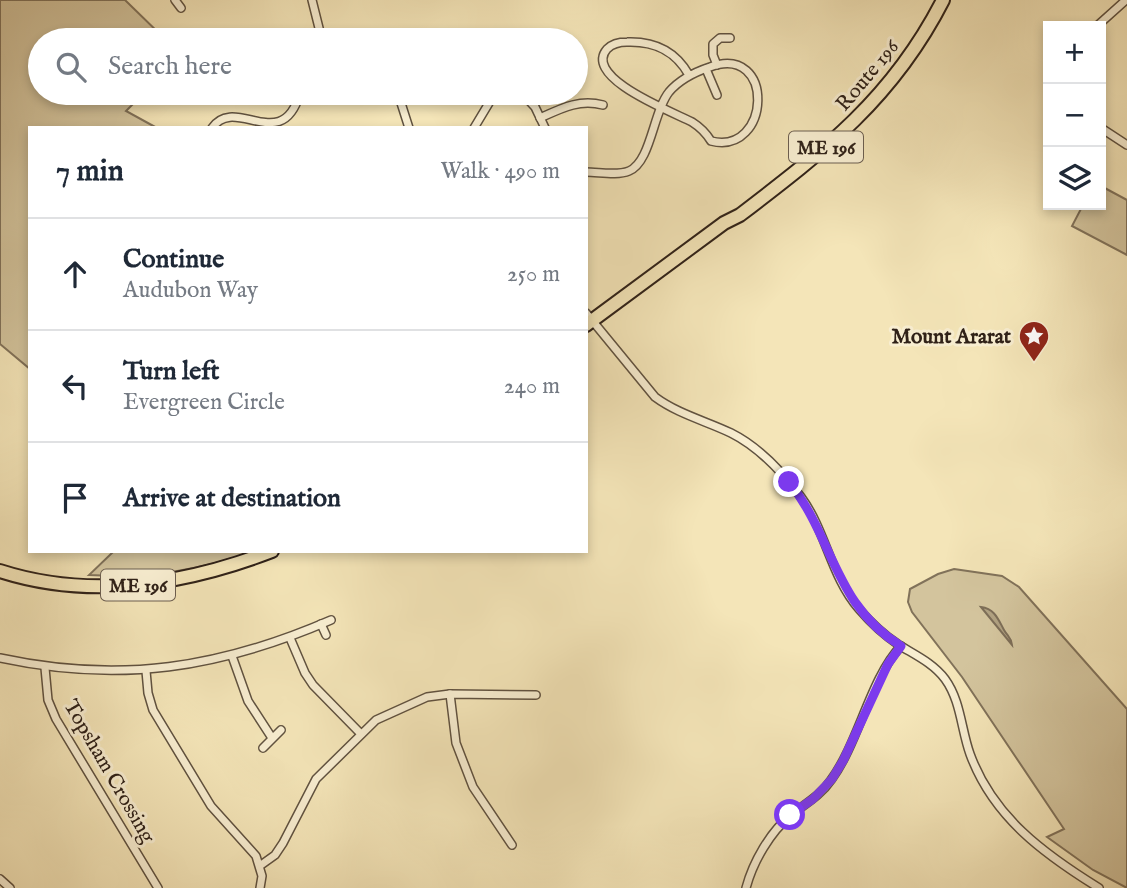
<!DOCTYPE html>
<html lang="en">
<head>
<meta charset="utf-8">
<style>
	body { margin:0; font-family:"IM FELL English",serif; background:#f6f6f7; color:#1f2937 }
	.controls { position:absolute; right:21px; top:21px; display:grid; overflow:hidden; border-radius:0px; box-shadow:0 4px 10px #0003 }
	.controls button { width:63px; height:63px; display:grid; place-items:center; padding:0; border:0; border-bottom:2px solid #e0e1e3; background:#fff; color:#1f2937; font:35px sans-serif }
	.stop { position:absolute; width:21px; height:21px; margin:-16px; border:5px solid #7c3aed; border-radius:50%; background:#fff }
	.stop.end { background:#7c3aed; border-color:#fff; box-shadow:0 2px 7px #0008 }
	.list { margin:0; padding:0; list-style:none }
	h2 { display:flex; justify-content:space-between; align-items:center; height:91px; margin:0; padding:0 28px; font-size:30px }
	h2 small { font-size:23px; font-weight:400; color:#747a83 }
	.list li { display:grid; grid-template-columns:46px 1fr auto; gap:21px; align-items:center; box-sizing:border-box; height:112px; padding:0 28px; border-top:2px solid #e0e1e3 }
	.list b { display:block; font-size:26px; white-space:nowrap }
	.list p { margin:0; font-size:23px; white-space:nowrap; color:#747a83 }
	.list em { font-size:23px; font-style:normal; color:#747a83 }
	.icon { flex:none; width:38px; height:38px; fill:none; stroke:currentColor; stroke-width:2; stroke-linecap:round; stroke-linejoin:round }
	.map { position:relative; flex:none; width:1127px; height:888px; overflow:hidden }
	.search { position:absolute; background:#fff; box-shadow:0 4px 10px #0003; left:28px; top:28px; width:560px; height:77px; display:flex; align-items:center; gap:18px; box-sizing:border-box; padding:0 24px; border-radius:38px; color:#747a83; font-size:26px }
	.panel { position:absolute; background:#fff; box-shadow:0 4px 10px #0003; left:28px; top:126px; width:560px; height:427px; border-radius:0px }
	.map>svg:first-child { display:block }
	.green { fill:#d3c49d; stroke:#81725a; stroke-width:2 }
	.water { fill:#b1a282; stroke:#7d6e58; stroke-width:2 }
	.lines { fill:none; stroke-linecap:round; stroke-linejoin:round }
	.street-casing { stroke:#605240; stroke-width:10 }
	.highway-casing { stroke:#2f2118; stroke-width:16 }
	.street { stroke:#f8eed1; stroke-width:7 }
	.highway { stroke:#f4e5b8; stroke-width:12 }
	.route { stroke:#7c3aed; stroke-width:9 }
	.labels { text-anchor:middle; stroke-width:6; stroke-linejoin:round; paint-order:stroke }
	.shield { fill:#f8eed1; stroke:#6b5e50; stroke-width:2 }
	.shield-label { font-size:19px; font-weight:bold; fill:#2f2118 }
	.street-label { font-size:21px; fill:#2f2118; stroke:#f8eed1 }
	.poi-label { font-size:21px; font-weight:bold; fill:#2f2118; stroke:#f8eed1; text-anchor:end }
</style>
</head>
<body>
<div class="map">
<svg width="1127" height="888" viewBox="0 0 1127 888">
	<rect width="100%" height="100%" fill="#f4e5b8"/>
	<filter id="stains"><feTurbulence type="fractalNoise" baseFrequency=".00286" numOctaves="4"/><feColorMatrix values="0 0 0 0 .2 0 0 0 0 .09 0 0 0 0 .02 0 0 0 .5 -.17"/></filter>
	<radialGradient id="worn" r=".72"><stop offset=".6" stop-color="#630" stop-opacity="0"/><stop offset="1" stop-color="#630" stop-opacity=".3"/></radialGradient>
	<g class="green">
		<path d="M0,0H125L166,40H40V93H144L126,111L157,128H30V369L0,344Z"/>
		<path d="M1101,186L1127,200V255L1072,226L1083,205H1101Z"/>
		<path d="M114,551H255C197,571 150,578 89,575Z"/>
		<path d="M954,569L1002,576L1019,587L1127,709V888L1093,870L1047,837L1064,829L962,677L912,612L908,602L910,589L938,574Z"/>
	</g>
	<path class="water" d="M981,607C995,609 998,619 1004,630C1008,637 1011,637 1012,645Z"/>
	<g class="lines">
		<g class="street-casing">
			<g id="street">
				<path d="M175,0L181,8"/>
				<path d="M312,0L322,40"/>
				<path d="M1097,26L1126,0"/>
				<path d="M717,65L713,55V44L720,38H730"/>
				<path d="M706,69L717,95"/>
				<path d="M522,93L535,107L545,128"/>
				<path d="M401,103L409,128"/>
				<path d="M540,118C562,108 579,99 603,105"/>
				<path d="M212,128C235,94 282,156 300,93"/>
				<path d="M474,128L495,93"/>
				<path d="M1101,128L1127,145"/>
				<path d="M586,172C599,172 617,176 629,171C651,162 653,112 669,92C680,79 695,72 710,67C776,43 771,156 711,141C706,133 700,127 692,122C675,113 582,78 607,49C613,43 620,42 627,42C654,41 675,50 689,75"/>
				<path d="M586,313L655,397C678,414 706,421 731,433C759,447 783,473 801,497C826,531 831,577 859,609C871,623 884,635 899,645C915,655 933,663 945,679C961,701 961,729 970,754C993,817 1044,854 1099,888"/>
				<path d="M321,624L326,635"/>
				<path d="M290,638L305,673L313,685L361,734"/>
				<path d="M232,656L248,701L272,738"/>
				<path d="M0,658C120,684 220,668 331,620"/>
				<path d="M45,668L48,700L56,719L158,888"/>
				<path d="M146,671L148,693L153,710L211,806L256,856L262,876L260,888"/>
				<path d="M450,694L456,743L473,787L512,845"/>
				<path d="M263,748L281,730"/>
				<path d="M261,865L275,855L283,843L316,779L376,720L427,697L450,694L536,695"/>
				<path d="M0,879L10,888"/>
				<path d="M746,888C753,862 770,832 791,815C805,804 821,795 831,780C859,742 870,679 901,646"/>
			</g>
		</g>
		<g class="highway-casing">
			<g id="highway">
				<path d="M586,325L724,223L740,215C825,150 893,98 943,0"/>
				<path d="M0,571C90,600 186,584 272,551"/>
			</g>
		</g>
		<use href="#street" class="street"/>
		<use href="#highway" class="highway"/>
	</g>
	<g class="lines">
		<path class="route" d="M789,482C834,538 834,605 901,646L888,664L843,761L832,779L813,799L790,815"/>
	</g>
	<defs>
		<g id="sight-pin" transform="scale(1.575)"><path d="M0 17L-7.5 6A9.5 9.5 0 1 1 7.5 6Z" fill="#8f2418" stroke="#f8eed1"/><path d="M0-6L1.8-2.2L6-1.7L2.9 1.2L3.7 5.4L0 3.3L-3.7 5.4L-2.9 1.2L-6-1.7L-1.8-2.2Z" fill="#fff"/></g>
	</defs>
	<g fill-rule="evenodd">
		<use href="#sight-pin" x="1034" y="336"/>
	</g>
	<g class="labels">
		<g class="shield">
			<rect x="789" y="131.5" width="74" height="31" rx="5"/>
			<rect x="101" y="569.5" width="74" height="31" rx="5"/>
		</g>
		<g class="shield-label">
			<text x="826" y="154">ME 196</text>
			<text x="138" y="592">ME 196</text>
		</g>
		<g class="street-label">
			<text transform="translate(867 75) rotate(-50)" y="7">Route 196</text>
			<text transform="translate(110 771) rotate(60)" y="7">Topsham Crossing</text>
		</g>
		<g class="poi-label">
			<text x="1011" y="343">Mount Ararat</text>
		</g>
	</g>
	<rect width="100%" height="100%" filter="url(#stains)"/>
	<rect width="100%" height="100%" fill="url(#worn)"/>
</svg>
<div class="controls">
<button>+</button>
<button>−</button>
<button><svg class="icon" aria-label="layers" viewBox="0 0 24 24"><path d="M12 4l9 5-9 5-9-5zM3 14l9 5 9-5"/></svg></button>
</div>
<div class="stop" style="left:790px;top:815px"></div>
<div class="stop end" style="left:789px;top:482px"></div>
<div class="search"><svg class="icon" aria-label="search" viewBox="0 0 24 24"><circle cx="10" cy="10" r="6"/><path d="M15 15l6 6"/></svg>Search here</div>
<section class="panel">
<h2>7 min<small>Walk · 490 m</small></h2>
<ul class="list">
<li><svg class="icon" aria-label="ahead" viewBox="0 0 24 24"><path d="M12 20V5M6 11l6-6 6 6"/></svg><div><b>Continue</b><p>Audubon Way</p></div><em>250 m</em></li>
<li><svg class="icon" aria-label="left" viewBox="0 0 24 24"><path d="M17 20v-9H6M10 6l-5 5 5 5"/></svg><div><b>Turn left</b><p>Evergreen Circle</p></div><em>240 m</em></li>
<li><svg class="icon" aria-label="arrive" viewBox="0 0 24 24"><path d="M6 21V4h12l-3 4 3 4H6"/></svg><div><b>Arrive at destination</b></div></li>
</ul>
</section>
</div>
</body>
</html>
